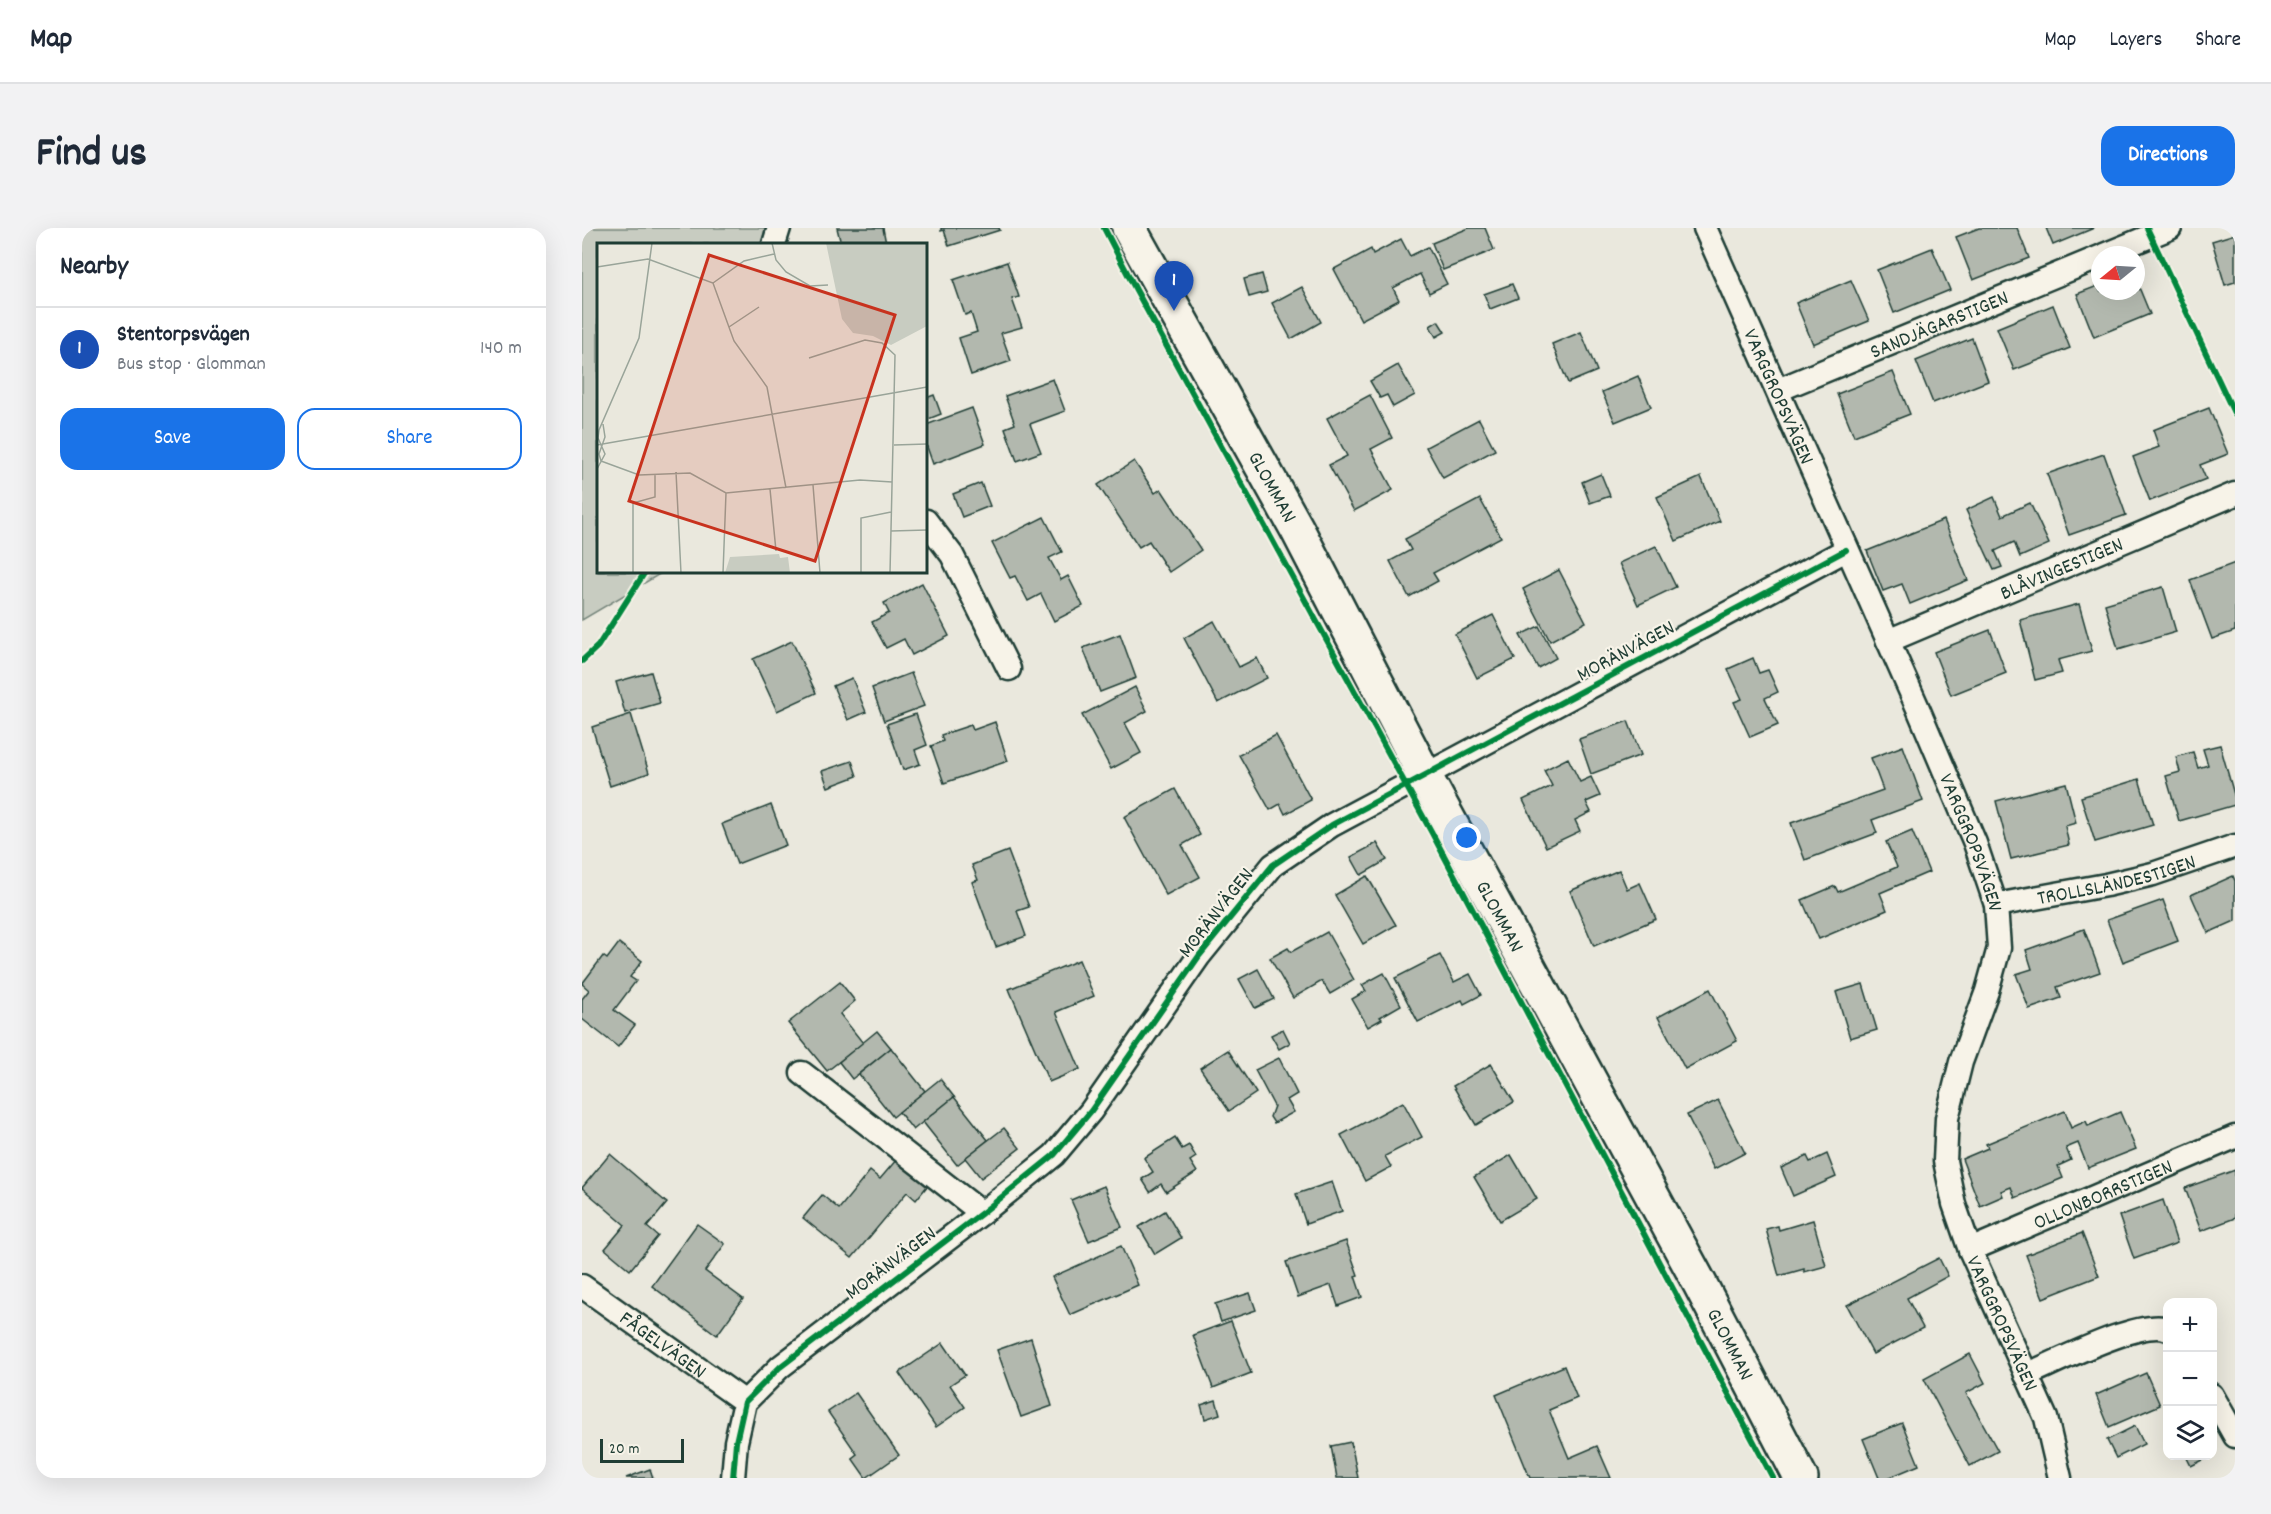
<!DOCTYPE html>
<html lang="en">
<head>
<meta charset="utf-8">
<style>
	body { margin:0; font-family:Dekko,sans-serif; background:#f2f2f3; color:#1f2937 }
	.controls { position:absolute; right:18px; bottom:18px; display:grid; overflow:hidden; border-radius:12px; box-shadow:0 6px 24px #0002 }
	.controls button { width:54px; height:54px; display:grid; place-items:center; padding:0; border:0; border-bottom:2px solid #e0e1e3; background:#fff; color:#1f2937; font:30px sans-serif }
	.compass { position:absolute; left:1509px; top:18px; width:54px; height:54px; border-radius:50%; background:#fff; box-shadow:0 6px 24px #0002; rotate:252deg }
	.scale { position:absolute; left:18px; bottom:15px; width:84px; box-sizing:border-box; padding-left:6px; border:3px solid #1f3d34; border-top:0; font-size:16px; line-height:21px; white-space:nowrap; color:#1f3d34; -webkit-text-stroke:4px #f7f3e8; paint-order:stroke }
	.you { position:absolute; left:885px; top:610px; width:21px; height:21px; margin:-15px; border:4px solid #fff; border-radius:50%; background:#1a73e8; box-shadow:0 0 0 9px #1a73e833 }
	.badge { display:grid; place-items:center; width:39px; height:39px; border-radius:50%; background:#1a73e8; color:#fff; font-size:20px; font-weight:700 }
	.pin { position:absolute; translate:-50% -50px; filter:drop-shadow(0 2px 3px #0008) }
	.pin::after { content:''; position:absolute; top:32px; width:21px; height:18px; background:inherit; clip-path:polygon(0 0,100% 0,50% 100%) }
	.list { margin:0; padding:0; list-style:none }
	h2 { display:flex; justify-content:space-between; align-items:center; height:78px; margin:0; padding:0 24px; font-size:26px }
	h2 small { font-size:20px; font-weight:400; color:#747a83 }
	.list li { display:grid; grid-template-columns:39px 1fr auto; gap:18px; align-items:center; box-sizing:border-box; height:84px; padding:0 24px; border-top:2px solid #e0e1e3 }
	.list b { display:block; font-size:22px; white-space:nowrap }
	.list p { margin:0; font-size:20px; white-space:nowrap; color:#747a83 }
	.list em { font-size:20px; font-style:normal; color:#747a83 }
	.actions { display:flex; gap:12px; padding:18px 24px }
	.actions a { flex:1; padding:14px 0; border:2px solid #1a73e8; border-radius:18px; text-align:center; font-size:21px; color:#1a73e8 }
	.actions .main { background:#1a73e8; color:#fff }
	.icon { flex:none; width:33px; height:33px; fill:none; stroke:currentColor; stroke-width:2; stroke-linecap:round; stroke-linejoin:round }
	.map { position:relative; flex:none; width:1653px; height:1250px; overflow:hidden; border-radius:18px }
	header { display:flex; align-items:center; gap:36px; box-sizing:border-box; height:84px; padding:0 30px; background:#fff; border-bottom:2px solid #e0e1e3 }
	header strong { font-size:28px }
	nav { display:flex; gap:33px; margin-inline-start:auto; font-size:21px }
	.intro { display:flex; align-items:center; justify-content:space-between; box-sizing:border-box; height:144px; padding:0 36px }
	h1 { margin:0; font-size:42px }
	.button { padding:15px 27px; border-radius:18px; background:#1a73e8; color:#fff; font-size:21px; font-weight:700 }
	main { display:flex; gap:36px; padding:0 36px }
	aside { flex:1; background:#fff; border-radius:18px; box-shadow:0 6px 24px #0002 }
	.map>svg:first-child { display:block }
	.green { fill:#c8ccc1; stroke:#74847a; stroke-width:1.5 }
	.building { fill:#b2b8ae; stroke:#1f3d34; stroke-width:1.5 }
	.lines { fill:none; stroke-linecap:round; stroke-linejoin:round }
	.street-casing { stroke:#1f3d34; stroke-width:27 }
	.secondary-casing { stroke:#1f3d34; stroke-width:38 }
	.street { stroke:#f7f3e8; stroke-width:22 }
	.secondary { stroke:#f7f3e8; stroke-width:33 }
	.cycleway-casing { stroke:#f7f3e8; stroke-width:10 }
	.cycleway { stroke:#00873e; stroke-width:6 }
	.labels { text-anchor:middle; stroke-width:4.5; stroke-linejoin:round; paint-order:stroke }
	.street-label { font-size:21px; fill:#1f3d34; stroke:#f7f3e8 }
	.inset-road { fill:none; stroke:#99a499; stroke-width:1.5 }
	.view { fill:#c8321e; fill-opacity:0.15; stroke:#c8321e; stroke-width:3 }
	.inset-edge { fill:none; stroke:#1f3d34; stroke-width:3 }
</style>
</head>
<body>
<header>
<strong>Map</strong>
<nav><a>Map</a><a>Layers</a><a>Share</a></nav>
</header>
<div class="intro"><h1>Find us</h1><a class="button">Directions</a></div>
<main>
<aside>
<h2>Nearby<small></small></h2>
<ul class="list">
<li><span class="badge" style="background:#1a4fb4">1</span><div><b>Stentorpsvägen</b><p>Bus stop · Glomman</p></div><em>140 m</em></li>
</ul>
<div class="actions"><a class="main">Save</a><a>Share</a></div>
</aside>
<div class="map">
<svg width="1653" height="1250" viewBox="0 0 1653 1250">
	<rect width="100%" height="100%" fill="#eae8dd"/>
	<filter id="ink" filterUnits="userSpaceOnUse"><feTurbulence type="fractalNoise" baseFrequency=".0167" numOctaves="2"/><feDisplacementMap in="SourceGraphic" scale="12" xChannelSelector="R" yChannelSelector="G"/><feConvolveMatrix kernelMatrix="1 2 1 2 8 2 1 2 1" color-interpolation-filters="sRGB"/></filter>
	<g filter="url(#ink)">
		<path class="green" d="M0,0H183L180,16H16V344H81L0,392Z"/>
		<g class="building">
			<path d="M255,0H301L304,16H259Z"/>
			<path d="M359,0H417L418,2L367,18L362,2L359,3Z"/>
			<path d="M887,0H903L912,22L861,42L850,15Z"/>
			<path d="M1397,0H1435L1447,30L1391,52L1374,9Z"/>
			<path d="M1464,0H1512L1471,17Z"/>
			<path d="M1653,6V54L1643,57L1630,13Z"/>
			<path d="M819,11L828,28L846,19L865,56L847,65L838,46L811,60L817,72L779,92L752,41L789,21L791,26Z"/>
			<path d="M1350,20L1368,62L1312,85L1295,42Z"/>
			<path d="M425,34L437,69L430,71L440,99L419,105L429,133L389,147L377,110L395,104L389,85L383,87L371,52Z"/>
			<path d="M680,46L685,64L667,69L662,51Z"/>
			<path d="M1269,52L1287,93L1231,116L1214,75Z"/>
			<path d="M1554,52L1568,86L1512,109L1495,66L1518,57V63H1554Z"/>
			<path d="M930,56L936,70L908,81L902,66Z"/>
			<path d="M720,59L739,94L709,111L690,75Z"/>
			<path d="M1471,77L1488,120L1432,142L1415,100Z"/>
			<path d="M856,93L863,104L854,109L848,98Z"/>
			<path d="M999,104L1015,143L986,155L970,116Z"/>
			<path d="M1390,110L1406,153L1351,175L1334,133Z"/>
			<path d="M816,137L833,167L811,179L805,167L798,170L788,153Z"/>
			<path d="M1311,144L1328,186L1272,208L1255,166Z"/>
			<path d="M1056,148L1069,179L1033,194L1020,164Z"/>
			<path d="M471,151L483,183L448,196L459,224L435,233L423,200L433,196L423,168Z"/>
			<path d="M352,167L359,186L344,192V170Z"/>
			<path d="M788,167L810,210L789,221L811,262L772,283L747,237L765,228L745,190Z"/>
			<path d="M390,180L403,216L351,236L344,216V197Z"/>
			<path d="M1627,180L1646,226L1618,237L1624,251L1568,273L1551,229L1577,219L1571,202Z"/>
			<path d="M897,191L913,222L861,250L844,219Z"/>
			<path d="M1522,226L1544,287L1487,307L1465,246Z"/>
			<path d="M552,233L573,265L579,261L619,322L587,344L567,313L557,319L516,257Z"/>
			<path d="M1019,246L1028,268L1008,275L1000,254Z"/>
			<path d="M1119,249L1138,293L1094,313L1075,269Z"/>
			<path d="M399,255L408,278L380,289L371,266Z"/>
			<path d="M1412,269L1420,288L1448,275L1467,316L1438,329L1432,314L1413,323L1420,339L1412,342L1384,282Z"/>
			<path d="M898,271L919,309L851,345L856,353L827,369L808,333L829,322L823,311Z"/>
			<path d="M462,289L480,324L467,330L479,352L486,348L501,378L472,393L459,366L446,373L433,348L428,350L410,315Z"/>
			<path d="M1362,292L1386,352L1328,376L1320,356L1301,363L1285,323Z"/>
			<path d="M1074,318L1094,359L1056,377L1037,335Z"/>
			<path d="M1653,335V403L1630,411L1608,352Z"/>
			<path d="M977,342L1004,394L968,413L941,361Z"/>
			<path d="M340,355L367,408L330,427L322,411L304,420L290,394L307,385L302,375Z"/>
			<path d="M1581,359L1594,404L1536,421L1523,376Z"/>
			<path d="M1497,376L1510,423L1476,432L1480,445L1453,452L1438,392Z"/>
			<path d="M911,387L933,431L895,450L873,406Z"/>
			<path d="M632,393L657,439L675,430L685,450L636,475L602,410Z"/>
			<path d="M957,398L974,430L956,440L938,407Z"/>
			<path d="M1408,402L1424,445L1369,467L1352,424Z"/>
			<path d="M538,406L554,450L518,464L501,420Z"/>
			<path d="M210,413L234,465L195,483L171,431Z"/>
			<path d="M1171,430L1177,445L1186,442L1196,464L1183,470L1196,497L1168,509L1152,474L1160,471L1146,441Z"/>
			<path d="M69,444L78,475L43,485L34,454Z"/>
			<path d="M329,445L342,478L302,493L290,460Z"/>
			<path d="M270,450L284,484L266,492L251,458Z"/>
			<path d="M553,459L565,483L543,495L559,525L529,541L500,487Z"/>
			<path d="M49,486L67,545L28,558L10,499Z"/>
			<path d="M334,486L345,517L333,522L338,536L321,542L305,496Z"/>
			<path d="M1046,493L1059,527L1009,546L997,511Z"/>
			<path d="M413,494L426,533L362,555L349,518L361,513L359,507L389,497L391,502Z"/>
			<path d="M694,507L729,572L703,586L698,576L688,582L657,527Z"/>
			<path d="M1638,517L1653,570V577L1597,593L1584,548L1598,544L1594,529L1611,524L1616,540L1626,537L1621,521Z"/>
			<path d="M1321,518L1341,573L1290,592L1295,605L1223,632L1209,595L1301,562L1289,530Z"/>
			<path d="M986,530L998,554L1009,549L1018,568L1004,574L1009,584L993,592L998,603L964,619L941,572L970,558L962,542Z"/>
			<path d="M270,533L275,548L246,559L240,543Z"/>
			<path d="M1557,551L1571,597L1513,614L1499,569Z"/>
			<path d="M1484,555L1494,595L1483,598L1487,617L1429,631L1414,573Z"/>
			<path d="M593,561L618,607L600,617L618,649L584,667L542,589Z"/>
			<path d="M189,577L204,617L155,636L140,596Z"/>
			<path d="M1330,603L1347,644L1298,665L1305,682L1237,711L1220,672L1253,658L1256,664L1315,639L1304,614Z"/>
			<path d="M795,615L805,632L779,647L769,629Z"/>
			<path d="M426,623L447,679L435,683L444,708L414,719L390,654L396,652L390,637Z"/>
			<path d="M1037,642L1045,661L1058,655L1074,691L1012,718L988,663Z"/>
			<path d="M785,648L814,697L781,716L753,667Z"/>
			<path d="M1651,648L1653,653V693L1626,705L1609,667Z"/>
			<path d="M1581,672L1596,713L1541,734L1525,692Z"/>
			<path d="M1502,701L1518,744L1475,759L1479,770L1447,781L1434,746L1450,741L1444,722Z"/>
			<path d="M745,704L772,752L748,766L740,753L711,770L688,730L706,720L709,724Z"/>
			<path d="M37,715L60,733L48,749L54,753L32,782L53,797L36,819L0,791V771L7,762L0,756L21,728L25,731Z"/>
			<path d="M858,727L872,754L888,746L899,767L882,776L880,772L836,794L813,750Z"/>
			<path d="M497,732L512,768L474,784L498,841L467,854L427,761Z"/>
			<path d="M676,741L692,771L673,780L657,751Z"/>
			<path d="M802,745L819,777L798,789L800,791L786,799L770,771L784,763L780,757Z"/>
			<path d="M258,754L273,773L258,786L281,815L245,843L206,795Z"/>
			<path d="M1281,756L1295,802L1268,810L1254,764Z"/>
			<path d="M1128,761L1155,813L1103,841L1076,789Z"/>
			<path d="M701,801L708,815L697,821L689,807Z"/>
			<path d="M295,803L309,820L270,851L257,834Z"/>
			<path d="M309,820L343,863L311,889L277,846Z"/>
			<path d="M646,822L674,865L647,883L618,840Z"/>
			<path d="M697,830L715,866L705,872L712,884L692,895L688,889L692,878L673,842Z"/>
			<path d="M909,836L932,874L894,897L871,858Z"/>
			<path d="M358,851L372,869L331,902L317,884Z"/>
			<path d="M372,869L406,912L375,937L341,894Z"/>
			<path d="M1136,872L1163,925L1132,941L1105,887Z"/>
			<path d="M821,874L840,909L803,928L809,939L783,953L759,907Z"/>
			<path d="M1483,883L1489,900L1504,893L1506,898L1538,884L1554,921L1506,940L1496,915L1484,920L1489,932L1476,938L1481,950L1433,970L1429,959L1419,963L1421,968L1398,978L1380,931L1406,920L1404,916Z"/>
			<path d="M422,900L438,920L399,950L383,930Z"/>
			<path d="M593,910L600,921L607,917L614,929L608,933L615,944L584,964L579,956L568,964L560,951L571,944L562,930Z"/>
			<path d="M28,926L85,975L65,999L76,1008L48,1042L23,1021L43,997L0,960Z"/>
			<path d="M1245,926L1254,949L1211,968L1199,940L1225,928L1228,934Z"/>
			<path d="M929,927L955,971L918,993L892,949Z"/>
			<path d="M315,931L346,957L334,972L325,964L270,1030L221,990L240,967L257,981L288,943L298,951Z"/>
			<path d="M1653,942V990L1619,1003L1603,960Z"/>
			<path d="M750,954L760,983L724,996L714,966Z"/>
			<path d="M522,958L540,999L507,1013L489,972Z"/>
			<path d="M1581,972L1595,1015L1552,1031L1537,988Z"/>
			<path d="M583,983L599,1010L573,1026L557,999Z"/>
			<path d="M1231,992L1244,1038L1222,1044V1041L1197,1048L1184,1001L1196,998L1197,1002Z"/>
			<path d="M115,996L143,1016L123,1043L161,1071L135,1107L70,1058Z"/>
			<path d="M1500,1005L1517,1048L1461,1070L1444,1027Z"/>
			<path d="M764,1013L776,1047L773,1048L780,1069L756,1078L749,1057L716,1069L704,1034Z"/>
			<path d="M539,1018L556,1057L488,1087L470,1049Z"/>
			<path d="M1357,1030L1366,1048L1325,1070L1341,1100L1291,1126L1265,1077Z"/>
			<path d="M668,1065L674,1082L639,1094L633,1076Z"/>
			<path d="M649,1093L669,1145L631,1160L611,1107Z"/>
			<path d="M449,1110L470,1178L439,1189L415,1122Z"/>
			<path d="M361,1115L383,1147L368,1157L383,1179L354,1199L317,1145Z"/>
			<path d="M1388,1126L1403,1155L1384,1165L1416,1223L1388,1238L1342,1151Z"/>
			<path d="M982,1138L995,1170L967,1182L987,1230L1015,1218L1029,1250H948L914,1167Z"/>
			<path d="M1564,1145L1578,1177L1527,1199L1514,1167Z"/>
			<path d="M274,1165L317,1227L284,1250L270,1230L275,1226L246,1184Z"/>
			<path d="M634,1172L638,1186L623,1191L619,1177Z"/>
			<path d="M1320,1195L1337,1237L1306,1250H1297L1281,1211Z"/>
			<path d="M1553,1198L1562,1216L1534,1230L1525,1212Z"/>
			<path d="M769,1214L776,1250H755L749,1218Z"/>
			<path d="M1604,1228H1629L1609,1238Z"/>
			<path d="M68,1241L71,1250H44Z"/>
		</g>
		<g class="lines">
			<g class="street-casing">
				<g id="street">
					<path id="s1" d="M1123,0L1335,478L1393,615L1414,677L1417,720L1405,763L1379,834L1365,890L1363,933L1372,976L1388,1022L1464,1190L1478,1250"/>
					<path d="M192,16L197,0"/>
					<path d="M1522,27L1588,0"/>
					<path id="s2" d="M1196,162L1518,29"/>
					<path d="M344,293L370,327L427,441"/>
					<path id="s3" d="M1306,413L1653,266"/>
					<path id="s4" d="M1414,677L1524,657L1571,646L1653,618"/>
					<path d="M220,845L400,985"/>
					<path id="s5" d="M1388,1022L1653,909"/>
					<path id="s6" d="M0,1058L163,1174"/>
					<path d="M1444,1147C1473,1135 1559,1090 1586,1101"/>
					<path d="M1630,1167L1653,1208"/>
					<path d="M151,1250L154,1214L163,1174L198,1139L400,985L472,927L509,883L617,728L691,637L750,597L1264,322"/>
				</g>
			</g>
			<g class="secondary-casing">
				<g id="secondary">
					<path id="s7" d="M547,0L715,301L843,548L1118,1056L1219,1250"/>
				</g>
			</g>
			<use href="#street" class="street"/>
			<use href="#secondary" class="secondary"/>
			<g class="cycleway-casing">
				<g id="cycleway">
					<path d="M522,0L554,62L850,605L1191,1250"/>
					<path d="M1565,0L1653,187"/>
					<path d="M0,433L16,418L63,344"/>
					<path d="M151,1250L154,1214L163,1174L198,1139L400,985L472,927L509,883L617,728L691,637L750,597L1264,322"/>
				</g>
			</g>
			<use href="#cycleway" class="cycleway"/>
		</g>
	</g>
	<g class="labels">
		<g class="street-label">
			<text dy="7" stroke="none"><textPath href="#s2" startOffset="174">SANDJÄGARSTIGEN</textPath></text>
			<text dy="7" stroke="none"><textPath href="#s1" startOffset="184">VARGGROPSVÄGEN</textPath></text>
			<text dy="7" stroke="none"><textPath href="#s7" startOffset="296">GLOMMAN</textPath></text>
			<text dy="7" stroke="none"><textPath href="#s3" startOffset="188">BLÅVINGESTIGEN</textPath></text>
			<text transform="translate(1043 422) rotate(-28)" y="7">MORÄNVÄGEN</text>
			<text dy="7" stroke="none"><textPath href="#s1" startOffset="670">VARGGROPSVÄGEN</textPath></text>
			<text dy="7" stroke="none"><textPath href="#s4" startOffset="123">TROLLSLÄNDESTIGEN</textPath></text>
			<text transform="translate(633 684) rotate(-52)" y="7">MORÄNVÄGEN</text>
			<text dy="7" stroke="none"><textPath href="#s7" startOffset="782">GLOMMAN</textPath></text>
			<text dy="7" stroke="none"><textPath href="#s5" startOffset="144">OLLONBORRSTIGEN</textPath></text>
			<text transform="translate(308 1034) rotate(-37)" y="7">MORÄNVÄGEN</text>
			<text dy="7" stroke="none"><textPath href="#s1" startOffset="1174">VARGGROPSVÄGEN</textPath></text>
			<text dy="7" stroke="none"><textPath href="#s7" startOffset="1268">GLOMMAN</textPath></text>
			<text dy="7" stroke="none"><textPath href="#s6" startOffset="100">FÅGELVÄGEN</textPath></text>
		</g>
	</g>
	<g transform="translate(15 15)">
		<rect width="330" height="330" fill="#eae8dd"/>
		<path d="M229,0H330V83L294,102L276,93L256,90L245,76ZM182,311L183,315L191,314L193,330H128L133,314Z" fill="#c8ccc1"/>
		<path class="inset-road" d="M175,0L179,17L189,29L213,43L231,42M0,24L51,16L116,40L137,98L170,144L189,245M116,40L147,18L177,11M132,84L162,64M212,115L268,97L285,100L298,112L293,330M0,202L330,144M297,202L330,201M4,218L42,232L93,230L129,250L263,237L295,239M4,218L2,211L8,194L6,181M0,226L8,211L1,195L2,187L42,95L55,0M79,229L84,330M216,242L223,330M173,246L179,308M294,288L330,287M36,330V260L58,254V231M126,330L129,250M264,330V275L294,269"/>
		<path class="view" d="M112,12L298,72L218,318L32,258Z"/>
		<rect width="330" height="330" class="inset-edge"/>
	</g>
</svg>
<div class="controls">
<button>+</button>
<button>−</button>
<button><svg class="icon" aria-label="layers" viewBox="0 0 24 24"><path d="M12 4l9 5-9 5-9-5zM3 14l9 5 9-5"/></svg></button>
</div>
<svg class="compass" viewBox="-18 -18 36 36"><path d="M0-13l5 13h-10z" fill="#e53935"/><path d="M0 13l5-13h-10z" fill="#747a83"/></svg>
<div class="scale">20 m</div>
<div class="you"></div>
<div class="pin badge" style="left:592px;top:83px;background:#1a4fb4">1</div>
</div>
</main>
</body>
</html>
